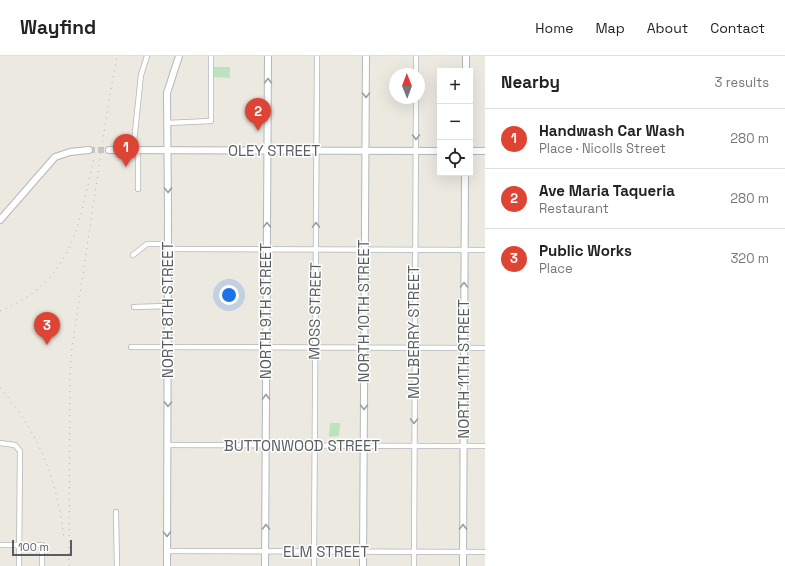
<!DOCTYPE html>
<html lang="en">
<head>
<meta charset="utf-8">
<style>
	body { margin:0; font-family:"Space Grotesk",sans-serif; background:#f2f2f2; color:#222 }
	.controls { position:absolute; right:12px; top:12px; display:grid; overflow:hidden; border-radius:0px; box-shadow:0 4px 16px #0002 }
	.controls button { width:36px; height:36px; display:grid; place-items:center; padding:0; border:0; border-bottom:1px solid #e0e0e0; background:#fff; color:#222; font:20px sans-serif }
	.compass { position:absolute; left:389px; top:12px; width:36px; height:36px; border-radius:50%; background:#fff; box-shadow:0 4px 16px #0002; rotate:359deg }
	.scale { position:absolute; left:12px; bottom:10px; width:60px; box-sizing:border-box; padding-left:4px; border:2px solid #595c60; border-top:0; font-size:11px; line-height:14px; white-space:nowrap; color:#595c60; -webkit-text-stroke:3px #fff; paint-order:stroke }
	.you { position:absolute; left:229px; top:239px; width:14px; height:14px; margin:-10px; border:3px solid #fff; border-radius:50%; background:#1a73e8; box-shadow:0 0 0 6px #1a73e833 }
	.badge { display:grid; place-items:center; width:26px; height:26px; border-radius:50%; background:#d43; color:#fff; font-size:13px; font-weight:700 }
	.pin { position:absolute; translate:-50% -33px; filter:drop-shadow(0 1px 2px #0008) }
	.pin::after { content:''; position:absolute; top:21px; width:14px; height:12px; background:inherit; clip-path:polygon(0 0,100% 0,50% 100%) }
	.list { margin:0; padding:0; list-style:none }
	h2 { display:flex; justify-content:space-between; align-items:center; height:52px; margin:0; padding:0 16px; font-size:17px }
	h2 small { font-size:13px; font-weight:400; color:#767676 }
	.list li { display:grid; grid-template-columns:26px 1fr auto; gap:12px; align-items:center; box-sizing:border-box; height:60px; padding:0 16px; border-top:1px solid #e0e0e0 }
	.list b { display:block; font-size:15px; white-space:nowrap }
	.list p { margin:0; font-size:13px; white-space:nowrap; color:#767676 }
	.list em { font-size:13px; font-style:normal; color:#767676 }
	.icon { flex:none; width:22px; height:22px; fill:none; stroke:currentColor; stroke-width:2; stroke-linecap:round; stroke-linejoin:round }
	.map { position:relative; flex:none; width:485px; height:510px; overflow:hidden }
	header { display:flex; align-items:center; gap:24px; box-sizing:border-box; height:56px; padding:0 20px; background:#fff; border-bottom:1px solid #e0e0e0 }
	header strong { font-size:19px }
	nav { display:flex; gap:22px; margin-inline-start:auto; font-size:14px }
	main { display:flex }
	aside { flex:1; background:#fff }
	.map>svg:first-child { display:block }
	.green { fill:#bde2be }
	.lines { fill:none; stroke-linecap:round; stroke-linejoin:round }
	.secondary-tunnel { stroke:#c6c6c0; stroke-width:6; stroke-dasharray:6 3; stroke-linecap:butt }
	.street-casing { stroke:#b3b6ba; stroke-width:6 }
	.secondary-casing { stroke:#b4b7bc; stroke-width:8 }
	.street { stroke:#fff; stroke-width:4.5 }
	.secondary { stroke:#fff; stroke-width:6 }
	.rail { stroke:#b1b2b2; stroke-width:1; stroke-dasharray:1 5; stroke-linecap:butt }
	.oneway { stroke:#9b9da0 }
	.labels { text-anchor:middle; stroke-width:3; stroke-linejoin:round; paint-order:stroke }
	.street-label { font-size:15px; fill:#595c60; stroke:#fff }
</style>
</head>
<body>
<header>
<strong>Wayfind</strong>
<nav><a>Home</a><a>Map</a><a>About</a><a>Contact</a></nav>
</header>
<main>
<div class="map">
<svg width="485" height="510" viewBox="0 0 485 510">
	<rect width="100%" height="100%" fill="#ebe9e0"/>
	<g class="green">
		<path d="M212,11H230V22L212,21Z"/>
		<path d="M330,367H340L339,380L329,381Z"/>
	</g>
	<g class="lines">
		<path class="secondary-tunnel" d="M89,94H109"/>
		<g class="street-casing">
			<g id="street">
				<path d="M416,18V0"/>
				<path d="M167,67L211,65V0"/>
				<path d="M138,133V101L134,86L141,19L147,0"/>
				<path d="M168,193L485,194"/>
				<path d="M133,199L147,188H168"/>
				<path d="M134,251L168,250"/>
				<path d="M131,291L485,292"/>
				<path d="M0,387L15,389L20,395L19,510"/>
				<path d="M167,389L436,390"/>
				<path d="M438,390H485"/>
				<path d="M116,456L117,510"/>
				<path d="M0,489H42V510"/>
				<path d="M167,495L485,496"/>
				<path d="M314,510L317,0"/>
				<path d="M414,510L416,42"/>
			</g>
		</g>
		<g class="secondary-casing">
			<g id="secondary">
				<path d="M466,15V0"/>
				<path d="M109,94L440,95"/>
				<path d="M470,95H485"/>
				<path d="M0,164L55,101L70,96L89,94"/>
				<path d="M167,510L168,157L167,37L179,0"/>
				<path d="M265,510L268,0"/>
				<path d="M363,510L366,0"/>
				<path d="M463,510L465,117"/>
			</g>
		</g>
		<use href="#street" class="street"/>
		<use href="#secondary" class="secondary"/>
		<g class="rail">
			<path d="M0,255C73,225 79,169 94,101"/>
			<path d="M0,332C38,374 59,428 64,484"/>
			<path d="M69,510L70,319L72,292L109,43L117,0"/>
		</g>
	</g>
	<defs><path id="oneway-chevron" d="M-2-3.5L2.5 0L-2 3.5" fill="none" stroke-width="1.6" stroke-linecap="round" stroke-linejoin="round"/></defs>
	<g class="oneway">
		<use href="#oneway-chevron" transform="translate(268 25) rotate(-90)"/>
		<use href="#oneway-chevron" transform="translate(366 39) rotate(90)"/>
		<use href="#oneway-chevron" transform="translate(416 81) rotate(90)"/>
		<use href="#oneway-chevron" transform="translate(168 134) rotate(89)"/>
		<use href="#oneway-chevron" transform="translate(267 169) rotate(-90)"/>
		<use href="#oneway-chevron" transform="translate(316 169) rotate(-89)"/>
		<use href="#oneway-chevron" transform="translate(464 229) rotate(-90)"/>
		<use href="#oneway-chevron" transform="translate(266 341) rotate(-90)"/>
		<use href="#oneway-chevron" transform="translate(168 348) rotate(91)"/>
		<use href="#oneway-chevron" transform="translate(364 351) rotate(90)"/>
		<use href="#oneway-chevron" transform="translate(414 365) rotate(90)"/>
		<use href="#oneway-chevron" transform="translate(266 471) rotate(-90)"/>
		<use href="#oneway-chevron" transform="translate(463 471) rotate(-90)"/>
		<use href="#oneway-chevron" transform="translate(167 478) rotate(90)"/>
	</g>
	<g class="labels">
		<g class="street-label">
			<text x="274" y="100">OLEY STREET</text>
			<text transform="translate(168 254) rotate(-90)" y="5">NORTH 8TH STREET</text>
			<text transform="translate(266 255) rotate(-90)" y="5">NORTH 9TH STREET</text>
			<text transform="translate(315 255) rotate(-89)" y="5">MOSS STREET</text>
			<text transform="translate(364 255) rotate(-90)" y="5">NORTH 10TH STREET</text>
			<text transform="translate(414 276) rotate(-90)" y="5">MULBERRY STREET</text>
			<text transform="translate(464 313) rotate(-90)" y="5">NORTH 11TH STREET</text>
			<text x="302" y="395">BUTTONWOOD STREET</text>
			<text x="326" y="501">ELM STREET</text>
		</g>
	</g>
</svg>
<div class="controls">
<button>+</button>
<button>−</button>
<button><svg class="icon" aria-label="locate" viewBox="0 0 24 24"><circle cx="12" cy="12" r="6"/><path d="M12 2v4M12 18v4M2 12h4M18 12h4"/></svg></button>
</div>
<svg class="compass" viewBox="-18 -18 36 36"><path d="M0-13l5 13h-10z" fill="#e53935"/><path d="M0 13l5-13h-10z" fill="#767676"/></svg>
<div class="scale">100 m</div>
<div class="you"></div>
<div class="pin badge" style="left:126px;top:111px">1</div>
<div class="pin badge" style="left:258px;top:75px">2</div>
<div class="pin badge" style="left:47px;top:289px">3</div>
</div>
<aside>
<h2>Nearby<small>3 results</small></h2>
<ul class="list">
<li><span class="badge">1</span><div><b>Handwash Car Wash</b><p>Place · Nicolls Street</p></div><em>280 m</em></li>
<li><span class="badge">2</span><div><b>Ave Maria Taqueria</b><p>Restaurant</p></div><em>280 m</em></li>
<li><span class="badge">3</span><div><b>Public Works</b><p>Place</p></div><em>320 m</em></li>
</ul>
</aside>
</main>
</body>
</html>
